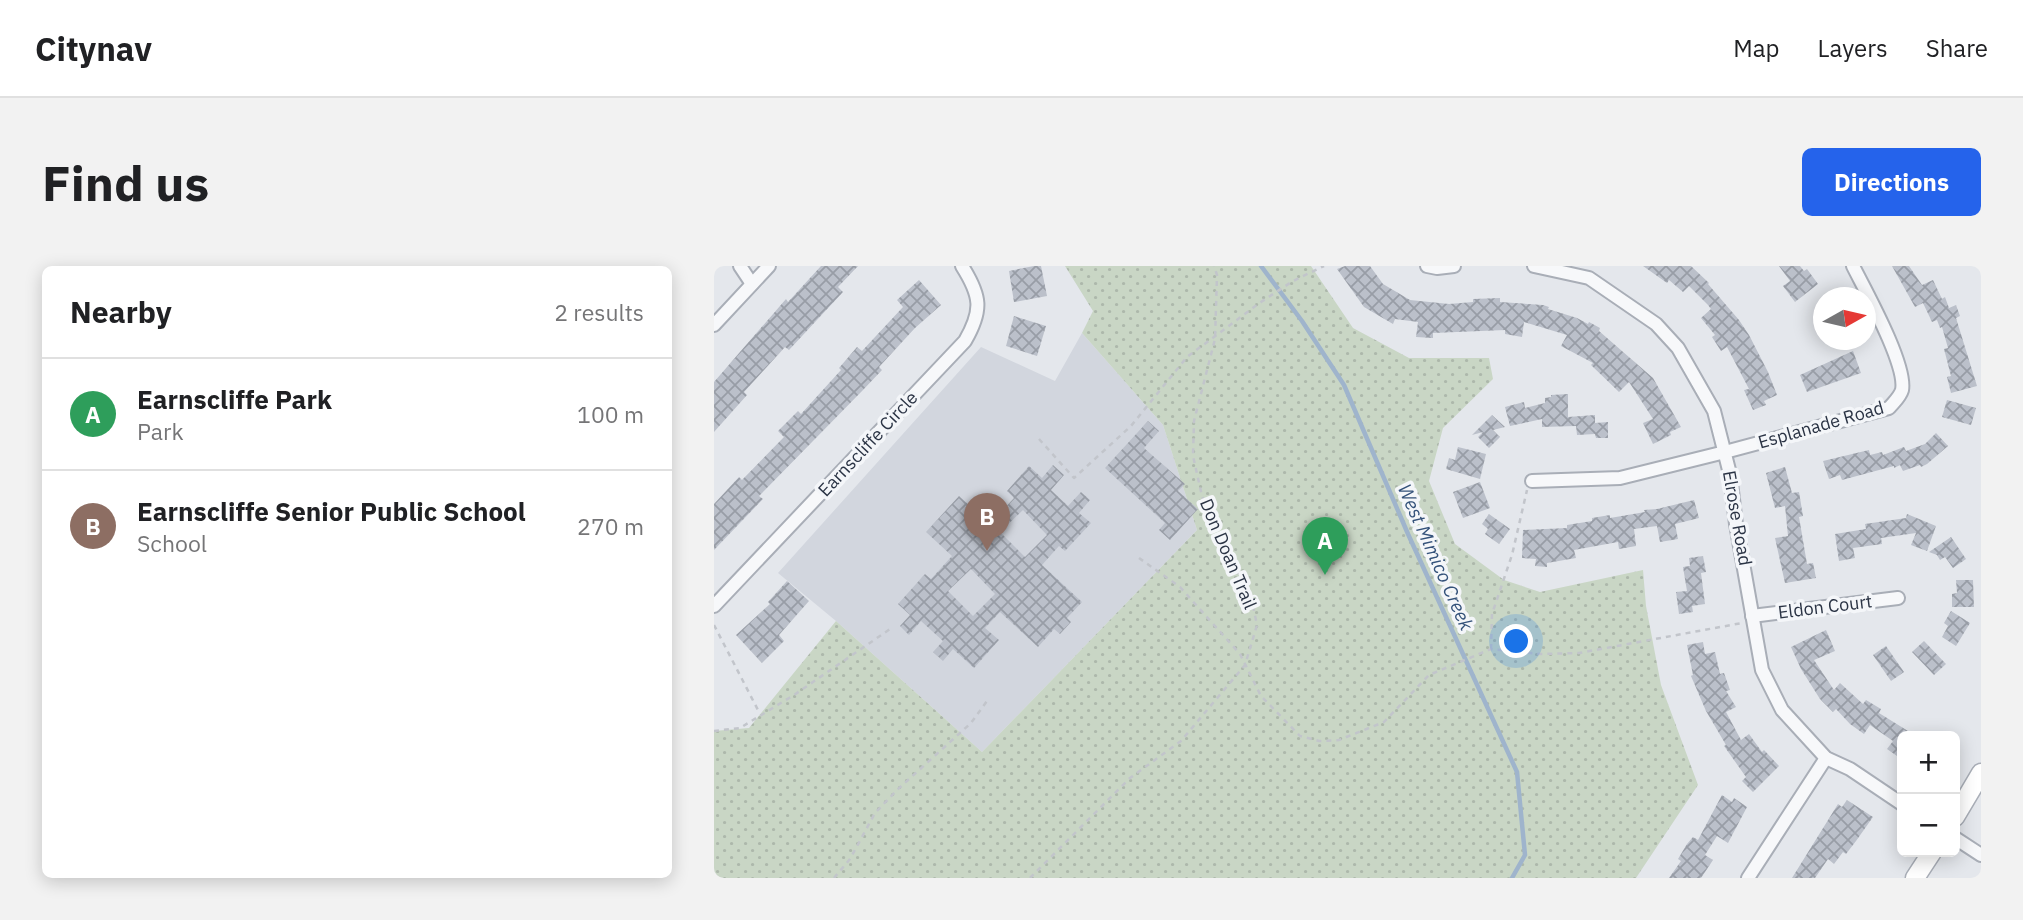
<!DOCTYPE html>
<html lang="en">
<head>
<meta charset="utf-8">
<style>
	body { margin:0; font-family:"IBM Plex Sans",sans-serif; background:#f2f2f2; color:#202124 }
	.controls { position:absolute; right:21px; bottom:21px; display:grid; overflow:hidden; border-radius:10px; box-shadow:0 4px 18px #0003 }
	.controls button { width:63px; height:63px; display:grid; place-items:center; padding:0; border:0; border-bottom:2px solid #e0e0e0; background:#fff; color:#202124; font:35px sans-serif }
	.compass { position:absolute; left:1099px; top:21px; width:63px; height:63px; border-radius:50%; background:#fff; box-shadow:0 4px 18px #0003; rotate:82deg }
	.you { position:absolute; left:803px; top:376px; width:24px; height:24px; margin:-18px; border:5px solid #fff; border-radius:50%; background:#1a73e8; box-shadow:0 0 0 10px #1a73e833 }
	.badge { display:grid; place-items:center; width:46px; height:46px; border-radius:50%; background:#2563eb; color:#fff; font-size:23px; font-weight:700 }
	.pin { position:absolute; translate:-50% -58px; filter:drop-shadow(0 2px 4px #0008) }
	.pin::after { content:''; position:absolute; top:37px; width:24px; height:21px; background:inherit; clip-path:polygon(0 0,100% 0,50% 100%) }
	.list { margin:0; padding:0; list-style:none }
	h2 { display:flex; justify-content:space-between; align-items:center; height:91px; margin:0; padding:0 28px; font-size:30px }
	h2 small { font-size:23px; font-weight:400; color:#757577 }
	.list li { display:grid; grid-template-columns:46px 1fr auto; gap:21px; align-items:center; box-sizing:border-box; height:112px; padding:0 28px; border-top:2px solid #e0e0e0 }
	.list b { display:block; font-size:26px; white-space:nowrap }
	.list p { margin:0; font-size:23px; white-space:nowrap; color:#757577 }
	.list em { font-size:23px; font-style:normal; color:#757577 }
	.map { position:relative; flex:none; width:1267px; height:612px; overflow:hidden; border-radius:10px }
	header { display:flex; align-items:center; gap:42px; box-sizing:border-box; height:98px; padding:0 35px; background:#fff; border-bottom:2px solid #e0e0e0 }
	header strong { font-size:33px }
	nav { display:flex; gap:38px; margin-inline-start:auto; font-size:24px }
	.intro { display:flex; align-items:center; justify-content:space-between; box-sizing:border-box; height:168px; padding:0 42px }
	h1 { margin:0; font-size:49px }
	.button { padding:18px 32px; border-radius:10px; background:#2563eb; color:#fff; font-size:24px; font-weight:700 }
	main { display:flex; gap:42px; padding:0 42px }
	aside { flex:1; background:#fff; border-radius:10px; box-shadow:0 4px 18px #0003 }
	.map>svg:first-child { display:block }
	.built { fill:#d2d6de }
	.park { fill:url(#park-dots) }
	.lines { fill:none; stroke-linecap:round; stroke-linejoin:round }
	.stream { stroke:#9fb4cc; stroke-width:4.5 }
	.building { fill:url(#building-cross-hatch); fill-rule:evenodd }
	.street-casing { stroke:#a9aeb7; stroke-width:16 }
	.secondary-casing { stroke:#a9aeb7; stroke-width:21 }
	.path { stroke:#c2c5cb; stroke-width:2.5; stroke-dasharray:5 5; stroke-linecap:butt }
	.street { stroke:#f7f8fa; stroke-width:12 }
	.secondary { stroke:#fff; stroke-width:18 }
	.labels { text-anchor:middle; stroke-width:7; stroke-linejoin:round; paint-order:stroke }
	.street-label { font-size:18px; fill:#2b3445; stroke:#f4f6f9 }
	.water-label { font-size:19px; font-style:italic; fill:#34527a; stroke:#f4f6f9 }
</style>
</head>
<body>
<header>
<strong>Citynav</strong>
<nav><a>Map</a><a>Layers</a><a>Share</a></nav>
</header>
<div class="intro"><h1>Find us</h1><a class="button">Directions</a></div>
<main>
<aside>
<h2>Nearby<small>2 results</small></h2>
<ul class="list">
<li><span class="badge" style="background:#2e9e5b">A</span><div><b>Earnscliffe Park</b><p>Park</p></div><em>100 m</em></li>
<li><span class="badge" style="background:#8d6e63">B</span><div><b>Earnscliffe Senior Public School</b><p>School</p></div><em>270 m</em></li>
</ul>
</aside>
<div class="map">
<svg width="1267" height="612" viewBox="0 0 1267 612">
	<defs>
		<pattern id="park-dots" width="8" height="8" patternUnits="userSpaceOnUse" patternTransform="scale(1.75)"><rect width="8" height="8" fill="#c9d6c5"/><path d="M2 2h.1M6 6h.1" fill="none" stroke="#adb8ab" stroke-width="1.8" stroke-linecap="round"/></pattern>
		<pattern id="building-cross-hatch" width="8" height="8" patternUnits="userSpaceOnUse" patternTransform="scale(1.75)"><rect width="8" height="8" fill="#bbc0ca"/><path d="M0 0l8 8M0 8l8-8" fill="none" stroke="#989da6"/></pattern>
	</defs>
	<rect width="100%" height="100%" fill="#e4e7ec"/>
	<path class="built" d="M368,67L449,159L483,264L268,486L122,355L64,307L267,81L341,115Z"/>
	<path class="park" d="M351,0H597L639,62L695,92H775L779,113L729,162L715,215L741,278L790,314L826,326L929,304L932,340L947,419L984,519L922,612H0V465L35,462L122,355L268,486L483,264L449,159L368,67L379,45Z"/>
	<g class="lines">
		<path class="stream" d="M547,0L588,55L630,119L694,268L803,506L811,589L798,612"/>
	</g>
	<g class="building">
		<path d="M107,0H144L124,21L129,26L75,84L71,81L30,126L33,129L0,166V116L72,33L74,36Z"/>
		<path d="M320,0H327L333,30L300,36L295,5Z"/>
		<path d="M631,0H656L669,18L696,34L735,38L759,36V33L786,32V36L829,39L835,41L834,43L863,52L874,58L875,56L886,62L885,65L939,112L967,161L956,166L957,169L939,178L929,157L939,153L915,116L905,126L877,99L879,97L847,80L853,69L810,56L808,71L791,68V64L719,67V72L702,71L704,56L681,53L679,58L650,41L623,3Z"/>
		<path d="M929,0H977L995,17L994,18L1025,54L1035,69L1054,106L1063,129L1050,135L1052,139L1039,144L1030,124L1035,123L1013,81L1007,85L998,71L1001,69L987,52L997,43L994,39L975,20L969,26L955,14L953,17Z"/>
		<path d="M1065,0H1086L1090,5L1093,3L1104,18L1081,36L1069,20L1076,15Z"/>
		<path d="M1178,0H1195L1208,19L1219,14L1228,33L1231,31L1235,42L1242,39L1246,50L1242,52L1263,120L1237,127L1233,111L1237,110L1230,83L1234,82L1228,61L1226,62L1223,54L1218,56L1209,37L1201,41Z"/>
		<path d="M205,14L227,39L201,62L165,101L168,104L149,124L45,230L49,233L0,284V238L25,211L28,214L70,171L64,165L84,145L87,148L127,104L125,102L143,81L148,85L189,41L183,34Z"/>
		<path d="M300,50L332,60L323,90L292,80Z"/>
		<path d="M1139,85L1147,107L1093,126L1086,109Z"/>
		<path d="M854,128V151L881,149V157L894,156V172H882L881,168L863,169L862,160L828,161V153L796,160L791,141L810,136L811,142L831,137V132L837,131V129Z"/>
		<path d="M1233,134L1262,142L1257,159L1228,151Z"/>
		<path d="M778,149L791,161L779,164L786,171L775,182L764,171L769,166L758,169Z"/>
		<path d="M434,155L445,165L430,182L471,218L464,225L484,243L456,274L445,264L451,257L391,202Z"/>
		<path d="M1222,167L1234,180L1213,198L1207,201L1206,199L1189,205L1186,199L1180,202V200L1128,214L1126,209L1115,213L1109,195L1155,184L1156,189L1168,186L1169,189L1190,181L1192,185L1211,178Z"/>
		<path d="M744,181L772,188L766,213L732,203L735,192L741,194Z"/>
		<path d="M339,199L350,209L337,224L354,240L367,226L376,234L365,247L377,257L351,285L345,280L328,299L368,336L353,352L357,356L346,368L340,363L324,381L286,346L271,362L285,374L260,402L239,383L229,395L219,386L229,375L207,355L195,369L186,360L196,349L184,338L211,308L217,313L238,290L212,266L245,230L276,258L300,232L293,225L315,200L328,212ZM309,244L333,269L311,291L286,266ZM257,303L281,328L259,350L234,325Z"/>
		<path d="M1071,201L1078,227L1085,226L1089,250L1085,251L1093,298L1099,297L1102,312L1071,317L1061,272L1074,270L1071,240L1061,242L1052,207Z"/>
		<path d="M766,216L776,242L749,252L739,226Z"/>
		<path d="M980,234L985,252L961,258L964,273L946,276L943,260L920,263L922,280L905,283L904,276L860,284L862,292L833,297V301L821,300L822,293L808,292L809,264L853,262V259L878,255V252L896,249V252L931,246L930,244L943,243Z"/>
		<path d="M775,248L796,263L785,278L771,268L774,263L768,258Z"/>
		<path d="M1193,248L1222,260L1213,285L1197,279L1202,267L1167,272L1168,278L1139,282L1141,292L1125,295L1121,268L1152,263L1151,258L1192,252Z"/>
		<path d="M1237,271L1252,293L1239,302L1231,291L1226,294L1223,289L1215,286Z"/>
		<path d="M989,290L992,306L987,307L991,338L978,340L979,346L965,348L962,326L973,325L969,301L976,300L975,292Z"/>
		<path d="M1242,314H1259L1260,341H1238V328L1243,327Z"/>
		<path d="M73,315L95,335L65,369L70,375L48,397L22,369L56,338L54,336Z"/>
		<path d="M1237,345L1256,357L1242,380L1228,371L1234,360L1230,357Z"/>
		<path d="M1112,364L1121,385L1100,394L1120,424L1126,417L1149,438L1152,434L1167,443L1165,447L1202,470H1188V490L1184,487L1183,490L1173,483L1179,475L1156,459L1150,468L1136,458L1122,443L1119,446L1106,433L1087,403L1077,381Z"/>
		<path d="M1210,375L1232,398L1220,409L1198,386Z"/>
		<path d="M989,376L991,388L1001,386L1006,408L1010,407L1016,424L1012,425L1022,441L1012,446L1027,474L1035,468L1048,486L1050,484L1065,500L1039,526L1028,515L1032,511L1010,480L1012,479L992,445L977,410L979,409L973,379Z"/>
		<path d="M1172,380L1190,406L1177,415L1159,389Z"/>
		<path d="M1008,529L1018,536L1020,532L1033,541L1014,577L1003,570L991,589L999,594L987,612H955L967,595L964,593L973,578L979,571L984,574Z"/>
		<path d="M1133,534L1159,551L1142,575L1132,588L1129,586L1120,598L1114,593L1101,612H1078L1124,538L1128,541Z"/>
	</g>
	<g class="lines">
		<g class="street-casing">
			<g id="street">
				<path d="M26,0L38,18"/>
				<path d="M713,0L723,2L740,0"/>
				<path d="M820,0L875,12L942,58L964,82L1000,145L1016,208L1022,258L1048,404L1068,444L1112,492L1136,503L1188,538"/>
				<path d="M0,59L55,0"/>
				<path d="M818,215L906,212L1011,186L1175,142C1180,136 1186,131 1188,124C1193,99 1151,24 1139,0"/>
				<path d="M0,340L251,75C269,44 267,30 248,0"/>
				<path d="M1038,350L1184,332"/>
				<path d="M1241,572L1267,589"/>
				<path d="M1034,612L1112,492"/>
			</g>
		</g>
		<g class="secondary-casing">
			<g id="secondary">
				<path d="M1241,551L1267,507"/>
				<path d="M1201,612L1218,586"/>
			</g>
		</g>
		<g class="path">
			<path d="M325,173L360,212L417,160L473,91L547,36L579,15L610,0"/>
			<path d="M425,292L466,321L526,388L547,430L586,470L605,475L625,474L670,456L715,409L777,383L827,388L865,387L1028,357"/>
			<path d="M0,359L45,446"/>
			<path d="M777,383L778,348L798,289L813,224"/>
			<path d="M0,465L26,462L80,429L179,361"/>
			<path d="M120,612L136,593L161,547L183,524L257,457L273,435"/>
			<path d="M316,612L416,512L467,475L531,399L543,359L539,340L496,249L488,230L479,190L480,155L501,73L503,9L500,0"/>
		</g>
		<use href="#street" class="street"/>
		<use href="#secondary" class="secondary"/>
	</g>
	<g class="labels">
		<g class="street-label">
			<text transform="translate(1107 159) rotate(-16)" y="6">Esplanade Road</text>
			<text transform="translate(154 178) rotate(-47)" y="6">Earnscliffe Circle</text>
			<text transform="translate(1023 252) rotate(80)" y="6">Elrose Road</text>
			<text transform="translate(514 288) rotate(67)" y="6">Don Doan Trail</text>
			<text transform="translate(1111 341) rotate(-7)" y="6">Eldon Court</text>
		</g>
		<g class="water-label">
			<text transform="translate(722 291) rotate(66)" y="7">West Mimico Creek</text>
		</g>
	</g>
</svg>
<div class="controls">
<button>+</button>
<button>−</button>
</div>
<svg class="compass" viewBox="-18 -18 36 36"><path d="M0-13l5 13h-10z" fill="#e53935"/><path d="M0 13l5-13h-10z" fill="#757577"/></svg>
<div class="you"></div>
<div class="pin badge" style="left:611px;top:309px;background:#2e9e5b">A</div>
<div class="pin badge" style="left:273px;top:285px;background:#8d6e63">B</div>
</div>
</main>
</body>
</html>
